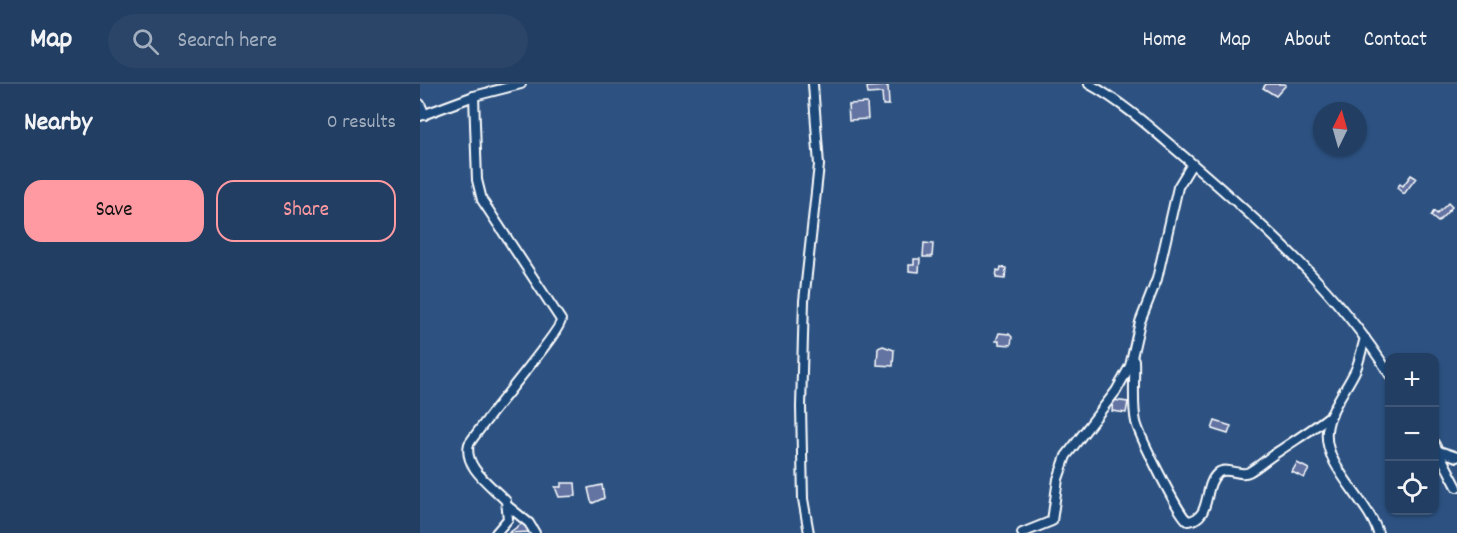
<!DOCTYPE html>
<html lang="en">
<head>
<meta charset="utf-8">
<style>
	body { margin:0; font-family:Dekko,sans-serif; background:#2a4568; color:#f1f3f6 }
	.controls { position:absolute; right:18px; bottom:18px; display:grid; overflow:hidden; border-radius:12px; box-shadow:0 2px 4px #0004 }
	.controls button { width:54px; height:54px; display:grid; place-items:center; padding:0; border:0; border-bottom:2px solid #3f5777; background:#223e62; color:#f1f3f6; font:30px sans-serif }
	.compass { position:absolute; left:893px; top:18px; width:54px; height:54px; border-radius:50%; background:#223e62; box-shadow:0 2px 4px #0004; rotate:5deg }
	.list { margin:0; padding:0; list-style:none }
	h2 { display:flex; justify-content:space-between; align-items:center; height:78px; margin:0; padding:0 24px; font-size:26px }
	h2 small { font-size:20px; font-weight:400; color:#a2aebe }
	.actions { display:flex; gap:12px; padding:18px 24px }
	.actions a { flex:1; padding:14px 0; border:2px solid #ff9aa2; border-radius:18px; text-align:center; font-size:21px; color:#ff9aa2 }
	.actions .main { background:#ff9aa2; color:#111 }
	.icon { flex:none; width:33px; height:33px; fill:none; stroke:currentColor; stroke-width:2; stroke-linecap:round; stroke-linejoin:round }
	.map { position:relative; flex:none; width:1037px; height:449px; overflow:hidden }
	header { display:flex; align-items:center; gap:36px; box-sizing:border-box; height:84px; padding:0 30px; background:#223e62; border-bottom:2px solid #3f5777 }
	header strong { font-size:28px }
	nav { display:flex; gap:33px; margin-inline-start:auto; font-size:21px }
	.search { width:420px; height:54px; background:#2a4568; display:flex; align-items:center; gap:15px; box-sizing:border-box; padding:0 21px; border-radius:33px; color:#a2aebe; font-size:22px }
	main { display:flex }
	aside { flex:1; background:#223e62 }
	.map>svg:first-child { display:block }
	.building { fill:#6373a2; stroke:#fff; stroke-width:1.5 }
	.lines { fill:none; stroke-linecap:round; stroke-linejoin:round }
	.street-casing { stroke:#fff; stroke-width:12 }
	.street { stroke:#1f4a7a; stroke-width:8 }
</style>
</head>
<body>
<header>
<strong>Map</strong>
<div class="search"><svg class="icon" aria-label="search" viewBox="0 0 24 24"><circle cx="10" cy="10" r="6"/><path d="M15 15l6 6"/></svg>Search here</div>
<nav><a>Home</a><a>Map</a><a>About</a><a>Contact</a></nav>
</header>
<main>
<aside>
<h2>Nearby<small>0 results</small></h2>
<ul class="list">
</ul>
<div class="actions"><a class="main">Save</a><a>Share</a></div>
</aside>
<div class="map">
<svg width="1037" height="449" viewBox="0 0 1037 449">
	<rect width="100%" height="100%" fill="#2d5282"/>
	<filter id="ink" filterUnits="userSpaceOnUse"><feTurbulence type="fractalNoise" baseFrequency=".0167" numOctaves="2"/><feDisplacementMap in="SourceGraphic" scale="12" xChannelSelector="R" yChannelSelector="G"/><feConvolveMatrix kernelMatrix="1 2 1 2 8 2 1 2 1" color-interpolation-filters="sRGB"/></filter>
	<g filter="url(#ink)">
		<g class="building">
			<path d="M846,0H865L866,1L856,12L843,4Z"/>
			<path d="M468,2L469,21H463L462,9L448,10L447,3Z"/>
			<path d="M447,19L448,35L429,36L428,20Z"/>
			<path d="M991,91L996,94L984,110L977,104L980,100L983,102Z"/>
			<path d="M1028,119L1032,123L1018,138L1011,132L1014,127L1017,130Z"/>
			<path d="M504,159L513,160L512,173H503Z"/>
			<path d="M494,175H500L499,188L489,187V181H494Z"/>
			<path d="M581,183L586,184L585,195L576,194L577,186L580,187Z"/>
			<path d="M579,249L589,250L592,253L591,261L579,260V257H576Z"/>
			<path d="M463,262L474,266L473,282L457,281L458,264Z"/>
			<path d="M693,316L708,318L706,329L692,327Z"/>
			<path d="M795,337L811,342L808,350L792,345Z"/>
			<path d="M877,379L889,385L884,394L872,388Z"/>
			<path d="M141,399H155L156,412L139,413L135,403H141Z"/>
			<path d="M182,401L184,414L173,419L171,417L168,404Z"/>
			<path d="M104,438L111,448L89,449Z"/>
		</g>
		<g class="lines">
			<g class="street-casing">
				<g id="street">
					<path d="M669,0C709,22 739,52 774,81C847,144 919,209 970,291"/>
					<path d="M54,12L57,96L62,116L141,236C141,248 62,338 49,360C43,383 71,401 86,417L88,435L76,449"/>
					<path d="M0,20L5,31"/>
					<path d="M0,32L54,12L101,0"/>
					<path d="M945,254C942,264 940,275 936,285C927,305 909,325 907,347C903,382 948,416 958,449"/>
					<path d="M714,276C715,295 712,320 716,338C719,351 759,432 768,437C793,434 782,402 798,389C807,382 819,393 829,388C840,382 849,373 859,367C878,354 895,344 912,330"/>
					<path d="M1014,359L1037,403"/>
					<path d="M1019,367L1037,373"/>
					<path d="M89,423L109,439L115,449"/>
					<path d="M389,449L383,415L381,323L384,217L399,81L393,0"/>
					<path d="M602,449L632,437L638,395L646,372L696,307L710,282L720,238L737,195L758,103L772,80"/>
				</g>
			</g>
			<use href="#street" class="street"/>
		</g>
	</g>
</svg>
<div class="controls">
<button>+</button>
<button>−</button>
<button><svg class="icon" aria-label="locate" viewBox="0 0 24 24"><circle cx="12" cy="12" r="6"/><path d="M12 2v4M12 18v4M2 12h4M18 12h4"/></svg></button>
</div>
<svg class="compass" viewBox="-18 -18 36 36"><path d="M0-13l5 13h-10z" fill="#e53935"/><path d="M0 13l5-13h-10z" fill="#a2aebe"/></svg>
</div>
</main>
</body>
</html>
